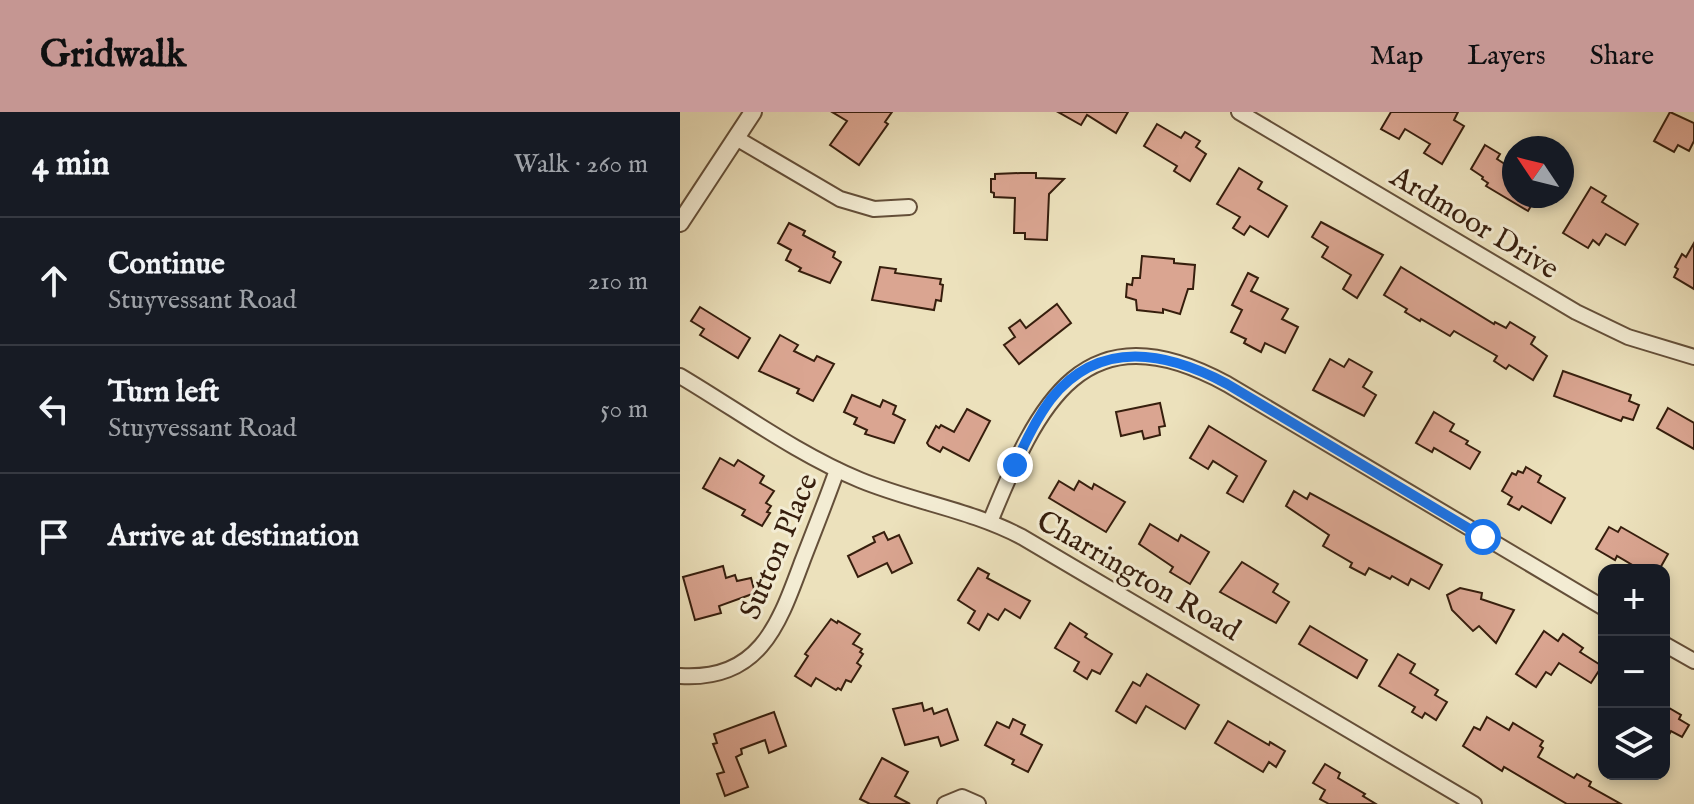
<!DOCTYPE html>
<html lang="en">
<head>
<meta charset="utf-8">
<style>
	body { margin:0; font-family:"IM FELL English",serif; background:#20242c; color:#f1f3f6 }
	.controls { position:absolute; right:24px; bottom:24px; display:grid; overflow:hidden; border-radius:16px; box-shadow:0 4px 12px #0003 }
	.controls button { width:72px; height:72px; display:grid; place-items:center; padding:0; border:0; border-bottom:2px solid #363941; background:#171b24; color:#f1f3f6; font:40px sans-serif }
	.compass { position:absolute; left:822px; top:24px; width:72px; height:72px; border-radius:50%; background:#171b24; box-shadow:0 4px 12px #0003; rotate:305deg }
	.stop { position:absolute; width:24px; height:24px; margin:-18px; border:6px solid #1a73e8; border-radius:50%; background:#fff }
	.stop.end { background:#1a73e8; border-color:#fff; box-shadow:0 2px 8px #0008 }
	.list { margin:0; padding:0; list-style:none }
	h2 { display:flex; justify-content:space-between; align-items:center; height:104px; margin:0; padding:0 32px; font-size:34px }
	h2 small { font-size:26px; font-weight:400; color:#9ea1a6 }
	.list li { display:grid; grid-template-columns:52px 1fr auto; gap:24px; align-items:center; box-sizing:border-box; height:128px; padding:0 32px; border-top:2px solid #363941 }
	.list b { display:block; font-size:30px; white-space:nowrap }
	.list p { margin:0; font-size:26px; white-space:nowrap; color:#9ea1a6 }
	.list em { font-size:26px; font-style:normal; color:#9ea1a6 }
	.icon { flex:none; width:44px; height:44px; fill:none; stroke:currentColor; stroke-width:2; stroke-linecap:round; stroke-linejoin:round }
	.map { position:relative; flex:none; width:1014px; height:692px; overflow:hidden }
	header { display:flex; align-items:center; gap:48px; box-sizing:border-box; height:112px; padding:0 40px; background:#c59692; color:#111 }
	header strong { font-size:38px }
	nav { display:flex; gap:44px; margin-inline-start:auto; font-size:28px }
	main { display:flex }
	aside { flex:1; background:#171b24 }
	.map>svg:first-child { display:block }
	.building { fill:#daa591; stroke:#361e0d; stroke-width:2 }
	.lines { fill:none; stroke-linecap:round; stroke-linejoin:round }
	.minor-casing { stroke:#644f39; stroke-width:18 }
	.tertiary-casing { stroke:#644f39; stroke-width:20 }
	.minor { stroke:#f3ecd3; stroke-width:14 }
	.tertiary { stroke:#f3ecd3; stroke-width:16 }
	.route { stroke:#1a73e8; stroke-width:10 }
	.labels { text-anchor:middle; stroke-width:6; stroke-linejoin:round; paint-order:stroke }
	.street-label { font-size:30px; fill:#361e0d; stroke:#f3ecd3 }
</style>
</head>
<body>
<header>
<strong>Gridwalk</strong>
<nav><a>Map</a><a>Layers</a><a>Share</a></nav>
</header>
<main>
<aside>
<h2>4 min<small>Walk · 260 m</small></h2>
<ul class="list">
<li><svg class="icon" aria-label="ahead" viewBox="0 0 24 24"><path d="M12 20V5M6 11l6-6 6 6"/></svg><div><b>Continue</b><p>Stuyvessant Road</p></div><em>210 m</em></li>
<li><svg class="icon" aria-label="left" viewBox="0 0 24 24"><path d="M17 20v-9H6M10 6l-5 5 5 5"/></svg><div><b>Turn left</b><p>Stuyvessant Road</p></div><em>50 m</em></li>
<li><svg class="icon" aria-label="arrive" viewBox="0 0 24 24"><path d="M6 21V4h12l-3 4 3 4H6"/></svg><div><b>Arrive at destination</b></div></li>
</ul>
</aside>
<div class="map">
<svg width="1014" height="692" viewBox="0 0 1014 692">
	<rect width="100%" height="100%" fill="#ece1bc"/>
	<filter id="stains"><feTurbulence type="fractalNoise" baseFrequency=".0025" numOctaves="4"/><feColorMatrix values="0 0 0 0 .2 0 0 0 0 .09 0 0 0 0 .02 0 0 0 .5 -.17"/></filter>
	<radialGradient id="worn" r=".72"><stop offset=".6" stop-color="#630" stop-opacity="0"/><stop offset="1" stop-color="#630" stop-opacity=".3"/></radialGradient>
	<g class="building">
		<path d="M152,0H212L205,10L208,12L179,53L150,33L167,9Z"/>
		<path d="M378,0H448L436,21L407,3L401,13Z"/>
		<path d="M711,0H778L774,8L784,14L762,52L744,41L750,32L725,17L719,27L701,17Z"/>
		<path d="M990,0L1014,11V29L1009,39L998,33L994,40L974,29Z"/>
		<path d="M477,12L501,26L505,20L520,29L516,35L526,42L510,69L494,59L497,54L464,34Z"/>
		<path d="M805,33L820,42L817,47L834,58V84H857L848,99L806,74L808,71L802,67L803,65L791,57Z"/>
		<path d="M559,56L582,70L578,77L607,94L588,125L570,114L564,123L553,116L560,105L537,92Z"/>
		<path d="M341,61H356V66L384,67L369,82L367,128L345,127V121H334L335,86L314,85V81L311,80V67H315V62Z"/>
		<path d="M911,75L926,84L922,90L958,112L945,133L926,122L919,133L913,128L908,136L883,121Z"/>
		<path d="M641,110L703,143L677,186L663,177L671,163L642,145L648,135L632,125Z"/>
		<path d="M109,111L125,119L123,123L155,140L153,145L161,150L150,171L119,159L121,156L106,148L111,138L98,131Z"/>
		<path d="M1014,131V177L994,165L998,157L995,155L1002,142L1006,145Z"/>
		<path d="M462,144L494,147V151L515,153L513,177H508L500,202L483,197V201L457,198L456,188L446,185L447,172L452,173L453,166H460Z"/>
		<path d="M200,155L216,157L215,161L261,167L260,172L263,173L261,189L256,188L254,198L192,188Z"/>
		<path d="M721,155L814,212L815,210L826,216L830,210L855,225L851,232L867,244L853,268L829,253L826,257L814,249L817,244L774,219L770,224L741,207L740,209L725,200L727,197L704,183Z"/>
		<path d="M568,161L578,166L571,179L608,197L602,207L618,215L605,241L585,231L581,240L564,231L566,227L551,220L562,198L552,193Z"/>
		<path d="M377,192L391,211L339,252L324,233L335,225L329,216L340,208L346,216Z"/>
		<path d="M20,195L70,226L58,246L20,223L24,217L11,209Z"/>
		<path d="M100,223L118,233L114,239L134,249L137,244L154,252L133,289L117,281L119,277L79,259Z"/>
		<path d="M650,247L664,255L669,247L692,260L683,275L696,283L684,304L633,278Z"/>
		<path d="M883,259L951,283L949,289L959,293L953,308L943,305L941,309L874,284Z"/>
		<path d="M172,283L200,295L203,288L216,294L213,302L225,308L214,331L185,322L187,318L174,312L177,306L164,300Z"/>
		<path d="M480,291L485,314L479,315L480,323L464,327L462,319L441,324L436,300Z"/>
		<path d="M988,296L1014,311V337L977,316Z"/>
		<path d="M287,297L310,309L289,349L263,335L260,340L249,334L247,331L256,314L259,316L261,313L274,320Z"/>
		<path d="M754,300L774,312L770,319L788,329L786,332L800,340L790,357L754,336L752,340L736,331Z"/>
		<path d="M529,314L586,349L563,390L547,381L557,364L533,349L528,357L510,346Z"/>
		<path d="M40,346L54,354L58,348L84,364L80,371L94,379L86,391L91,394L87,400L90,401L82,414L62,403L65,398L23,376Z"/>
		<path d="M846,355L861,364L858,370L885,386L871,411L842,394L839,398L828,392L832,385L822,379L832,361L836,363L838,359L843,361Z"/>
		<path d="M379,369L394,378L399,369L412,377L414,372L445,390L426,420L369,386Z"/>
		<path d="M614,379L627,387L630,381L762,453L749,477L731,467L728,473L712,464L710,467L689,456L685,463L670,455L672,451L643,434L649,423L606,394Z"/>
		<path d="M470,412L498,429L501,423L529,440L510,472L490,460L493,455L459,432Z"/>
		<path d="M929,415L938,420L941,415L988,442L979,458H961L937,444L935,448L916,437Z"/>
		<path d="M204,420L208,428L219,423L232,451L212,461L207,451L178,465L168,444L195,430L193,425Z"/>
		<path d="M562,450L598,472L593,480L609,490L596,511L540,480Z"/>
		<path d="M43,454L46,466L55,463L57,469L71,466L75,481L39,494L41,501L15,508L3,465Z"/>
		<path d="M298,456L309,462L307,466L350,489L340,506L325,497L318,508L308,502L299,518L288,511L295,499L278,488Z"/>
		<path d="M780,476L802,481L801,487L834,498L816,531L799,514L793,519L772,498L767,483Z"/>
		<path d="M151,507L157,511L158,509L180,522L173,532L182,537L180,540L183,542L177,551L181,554L171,570L166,568L161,578L158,576L156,578L136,566L131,574L115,564L128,544L125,542Z"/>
		<path d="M390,511L407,522L405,525L432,542L420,562L412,558L407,567L394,559L399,550L375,536Z"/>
		<path d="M630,514L687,548L677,566L619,532Z"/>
		<path d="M864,519L878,529L883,522L903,536L900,540L922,554L911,571L879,551L871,563L866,560L856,575L836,562Z"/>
		<path d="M718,542L735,552L730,561L758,578L755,583L767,590L756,608L745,601L742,606L732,600L735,595L699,574Z"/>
		<path d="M467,562L519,593L505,617L466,594L456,611L436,599L453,570L460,574Z"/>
		<path d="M242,591L244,599L252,596L254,602L267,597L278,628L261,634L258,625L225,633L213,597Z"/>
		<path d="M984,593L1001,603L999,607L1009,613L1002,625L991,619L984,632Z"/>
		<path d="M94,600L106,634L89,641L85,628L61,637L62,642L56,645L68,675L45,684L37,662L44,660L33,632L37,631L34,622Z"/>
		<path d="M807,605L829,618L833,611L863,629L860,634L863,636L858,645L894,666L897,662L911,670L909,674L941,692H887L824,655L822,659L783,634L794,615L800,618Z"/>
		<path d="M333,607L345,613L341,622L362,633L348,660L332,652L334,648L305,633L317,610L329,616Z"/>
		<path d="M548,609L589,633L590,630L605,639L596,655L589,650L583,660L535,631Z"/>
		<path d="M202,646L228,660L215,684L230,692H190L180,687Z"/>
		<path d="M645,652L660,661L658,666L685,682L683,684L696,692H649L640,687L645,678L633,671Z"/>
	</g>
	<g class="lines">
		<g class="minor-casing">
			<g id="minor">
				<path d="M559,0L896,200L948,225L1014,245"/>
				<path d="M56,26L160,87L194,97L229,95"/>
				<path d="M0,264C59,299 117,342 180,368C233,390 291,398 342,425L794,692"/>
				<path d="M310,410C358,292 403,194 547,272L924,496"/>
				<path d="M984,532L1014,549"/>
				<path d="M0,564C80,569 99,512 122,450C134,419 146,389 157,358"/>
				<path d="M265,692L282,685L298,692"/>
			</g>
		</g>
		<g class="tertiary-casing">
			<path id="tertiary" d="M0,111L73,0"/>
		</g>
		<use href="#minor" class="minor"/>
		<use href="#tertiary" class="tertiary"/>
	</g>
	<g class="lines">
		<path class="route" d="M335,353C345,330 356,307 371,287C420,226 487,240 547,272L803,425"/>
	</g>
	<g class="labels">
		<g class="street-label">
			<text transform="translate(795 110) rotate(31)" y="10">Ardmoor Drive</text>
			<text transform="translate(98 434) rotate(-67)" y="10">Sutton Place</text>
			<text transform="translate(459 463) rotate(30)" y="10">Charrington Road</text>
		</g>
	</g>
	<rect width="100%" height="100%" filter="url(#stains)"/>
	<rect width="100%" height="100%" fill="url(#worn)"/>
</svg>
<div class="controls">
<button>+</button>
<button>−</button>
<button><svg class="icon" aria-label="layers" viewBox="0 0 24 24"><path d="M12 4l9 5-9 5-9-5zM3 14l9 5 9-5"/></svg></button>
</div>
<svg class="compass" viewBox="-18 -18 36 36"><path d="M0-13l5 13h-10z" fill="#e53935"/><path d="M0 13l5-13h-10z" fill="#9ea1a6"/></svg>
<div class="stop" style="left:803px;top:425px"></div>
<div class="stop end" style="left:335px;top:353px"></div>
</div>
</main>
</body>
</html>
